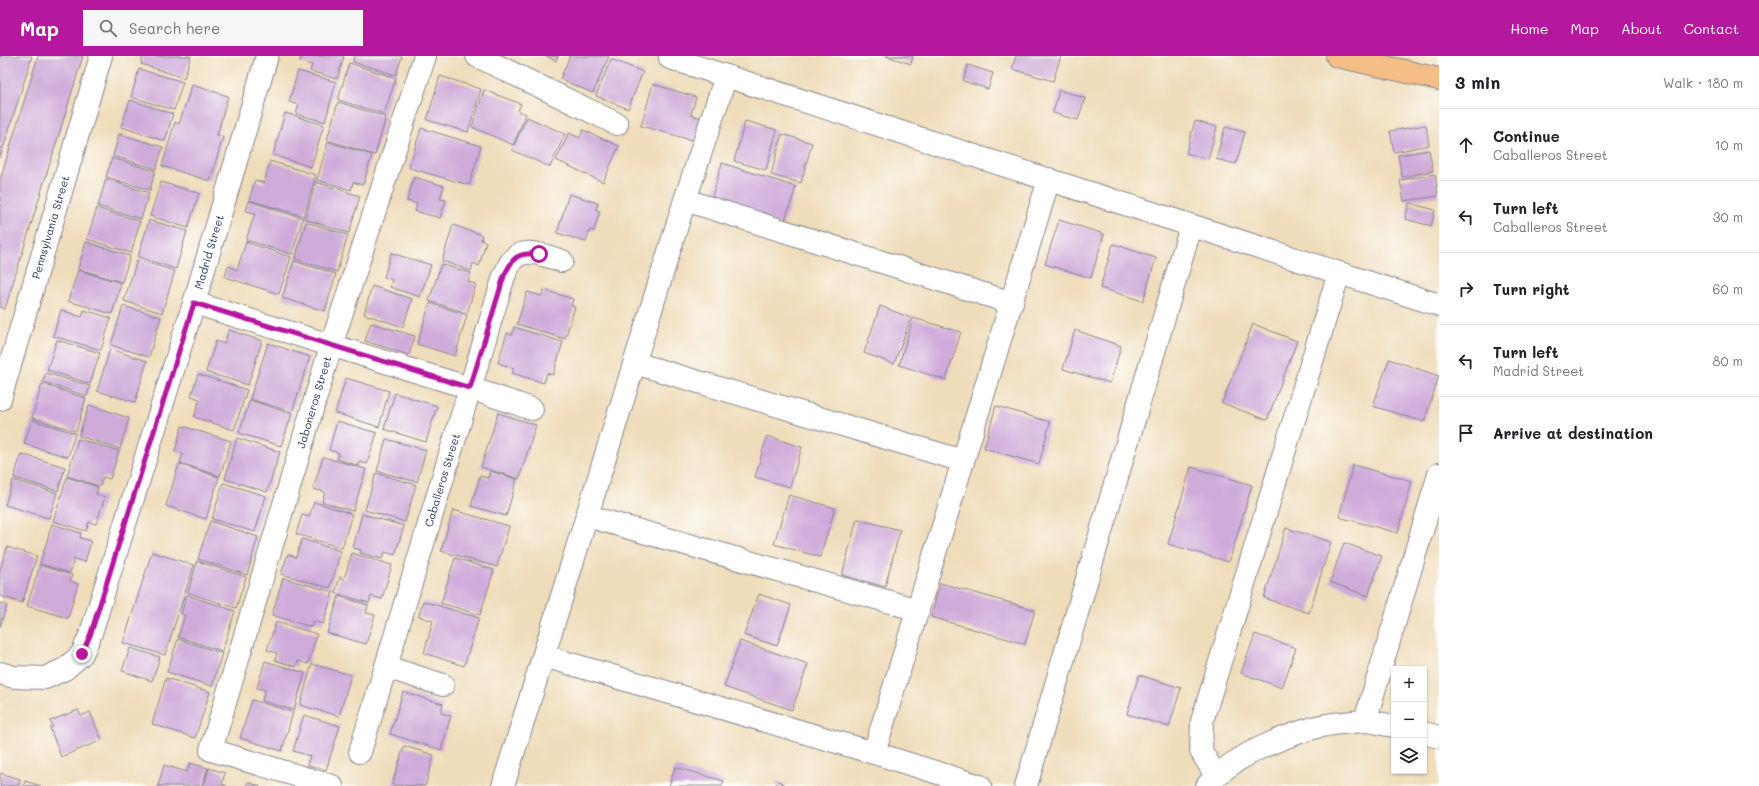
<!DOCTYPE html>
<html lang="en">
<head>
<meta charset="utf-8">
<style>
	body { margin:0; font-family:Mali,sans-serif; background:#f6f6f6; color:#202124 }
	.controls { position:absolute; right:12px; bottom:12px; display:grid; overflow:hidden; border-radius:0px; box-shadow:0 1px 3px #0004 }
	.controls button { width:36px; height:36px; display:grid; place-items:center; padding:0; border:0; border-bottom:1px solid #e0e0e0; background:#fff; color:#202124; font:20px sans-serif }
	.stop { position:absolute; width:12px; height:12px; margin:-9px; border:3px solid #b5179e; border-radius:50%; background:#fff }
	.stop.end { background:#b5179e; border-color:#fff; box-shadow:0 1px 4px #0008 }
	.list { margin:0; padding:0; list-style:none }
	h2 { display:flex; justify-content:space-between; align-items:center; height:52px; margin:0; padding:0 16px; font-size:17px }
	h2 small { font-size:13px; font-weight:400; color:#757577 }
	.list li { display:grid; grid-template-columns:26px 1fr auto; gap:12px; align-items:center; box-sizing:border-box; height:72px; padding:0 16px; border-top:1px solid #e0e0e0 }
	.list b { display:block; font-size:15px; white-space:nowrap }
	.list p { margin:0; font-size:13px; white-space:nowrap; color:#757577 }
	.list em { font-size:13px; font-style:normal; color:#757577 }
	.icon { flex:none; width:22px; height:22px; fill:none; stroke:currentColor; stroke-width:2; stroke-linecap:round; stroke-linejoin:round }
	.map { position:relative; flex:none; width:1439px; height:730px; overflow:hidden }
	header { display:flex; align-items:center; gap:24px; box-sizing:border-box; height:56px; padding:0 20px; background:#b5179e; color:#fff }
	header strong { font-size:19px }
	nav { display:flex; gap:22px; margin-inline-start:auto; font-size:14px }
	.search { width:280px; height:36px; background:#f6f6f6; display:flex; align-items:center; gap:10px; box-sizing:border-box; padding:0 14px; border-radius:0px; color:#757577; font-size:15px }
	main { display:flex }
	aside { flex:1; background:#fff }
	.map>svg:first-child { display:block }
	.building { fill:#cfabda }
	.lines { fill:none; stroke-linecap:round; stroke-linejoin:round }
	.street-casing { stroke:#85868c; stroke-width:24 }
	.primary-casing { stroke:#85868c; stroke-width:24 }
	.street { stroke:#fff; stroke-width:22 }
	.primary { stroke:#f6be87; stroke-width:22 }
	.route { stroke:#b5179e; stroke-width:5 }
	.labels { text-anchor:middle; stroke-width:3; stroke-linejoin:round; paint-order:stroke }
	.street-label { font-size:11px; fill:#1b2f5e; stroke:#fdfcf7 }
</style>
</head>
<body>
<header>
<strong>Map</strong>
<div class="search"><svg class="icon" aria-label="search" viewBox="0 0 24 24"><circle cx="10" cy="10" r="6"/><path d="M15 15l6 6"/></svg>Search here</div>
<nav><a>Home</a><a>Map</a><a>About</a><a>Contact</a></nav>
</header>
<main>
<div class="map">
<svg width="1439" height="730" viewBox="0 0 1439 730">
	<rect width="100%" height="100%" fill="#fdfcf7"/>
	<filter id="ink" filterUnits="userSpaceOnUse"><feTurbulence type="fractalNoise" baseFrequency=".025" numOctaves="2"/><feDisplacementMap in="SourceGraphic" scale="8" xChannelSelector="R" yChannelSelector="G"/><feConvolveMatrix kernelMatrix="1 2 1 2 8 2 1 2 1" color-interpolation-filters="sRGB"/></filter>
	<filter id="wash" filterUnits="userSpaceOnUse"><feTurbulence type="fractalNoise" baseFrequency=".012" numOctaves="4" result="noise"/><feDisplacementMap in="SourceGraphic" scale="16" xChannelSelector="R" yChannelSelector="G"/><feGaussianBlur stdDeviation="0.9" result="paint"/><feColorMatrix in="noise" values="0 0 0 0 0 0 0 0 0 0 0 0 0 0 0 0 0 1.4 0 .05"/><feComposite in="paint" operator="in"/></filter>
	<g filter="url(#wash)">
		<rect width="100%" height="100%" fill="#efdcba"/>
		<g id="blocks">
			<g class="building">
				<path d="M0,0H32L0,102Z"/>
				<path d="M38,0H83L5,253L0,251V124Z"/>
				<path d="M143,0H191L184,22L141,8Z"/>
				<path d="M302,0H344L337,23L310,15L312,9L300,6Z"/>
				<path d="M354,0H402L396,19L353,6Z"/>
				<path d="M546,0H558L556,5Z"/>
				<path d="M570,0H609L593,37L560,23Z"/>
				<path d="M886,0H913L911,8Z"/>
				<path d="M1016,0H1061L1053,25L1012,13Z"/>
				<path d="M611,3L643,16L628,53L596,40Z"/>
				<path d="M349,7L396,22L384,58L338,44Z"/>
				<path d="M968,9L993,17L988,33L963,25Z"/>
				<path d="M139,13L183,26L174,54L131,41Z"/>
				<path d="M298,15L336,26L325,66L296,58L299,49L289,46Z"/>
				<path d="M440,20L481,33L468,76L427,64Z"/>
				<path d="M653,28L696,41L691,59L702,62L695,85L641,70Z"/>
				<path d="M192,29L228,40L217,79L223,81L210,125L162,110L175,66L179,68Z"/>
				<path d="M484,34L521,48L518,55L526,58L513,89L472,71Z"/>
				<path d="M1059,34L1085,42L1078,64L1053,57Z"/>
				<path d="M130,44L173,58L165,85L121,71Z"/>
				<path d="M338,46L386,61L375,99L327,84Z"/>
				<path d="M285,57L324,69L311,111L273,99Z"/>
				<path d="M527,61L565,78L550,111L512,94Z"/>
				<path d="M745,65L777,74L766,114L734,105Z"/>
				<path d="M1195,65L1217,71L1208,103L1186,97Z"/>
				<path d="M1426,69L1429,89L1394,96L1390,75Z"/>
				<path d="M1225,71L1245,76L1236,108L1216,103Z"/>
				<path d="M421,72L481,90L469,129L409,112Z"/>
				<path d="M583,74L619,90L603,126L556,104L569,77L580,82Z"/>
				<path d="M119,78L163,91L156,113L113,100Z"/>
				<path d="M782,78L812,87L801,127L771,119Z"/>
				<path d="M328,86L372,99L363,129L353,126L351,134L317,124Z"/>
				<path d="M1429,94L1433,115L1402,121L1398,99Z"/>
				<path d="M112,102L155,115L150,134L106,121Z"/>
				<path d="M270,105L316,119L304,160L249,144L255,124L264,127Z"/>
				<path d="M722,107L796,131L783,170L710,147Z"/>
				<path d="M1435,118L1438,140L1404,145L1400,124Z"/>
				<path d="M414,121L444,130L440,143L446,144L440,162L415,155L417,148L407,145Z"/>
				<path d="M106,123L149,137L141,163L98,150Z"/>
				<path d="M161,126L199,137L188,172L150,160Z"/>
				<path d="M316,126L360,140L349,177L305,163Z"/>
				<path d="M569,138L598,147L596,154L600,155L594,175L590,174L586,186L557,177Z"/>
				<path d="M249,145L303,162L292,198L246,184L255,157L246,155Z"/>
				<path d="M1409,147L1435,154L1431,170L1405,163Z"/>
				<path d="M97,152L140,165L131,197L87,183Z"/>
				<path d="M149,164L187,175L176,213L138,201Z"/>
				<path d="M1059,164L1104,178L1091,222L1045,208Z"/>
				<path d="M306,166L348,179L337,216L295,203Z"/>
				<path d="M453,169L482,179L481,184L486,186L479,210L473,207L471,215L442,205Z"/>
				<path d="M86,186L130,200L122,226L78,213Z"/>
				<path d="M246,186L291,201L279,238L225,221L228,210L237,214Z"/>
				<path d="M1113,188L1156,202L1143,245L1100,232Z"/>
				<path d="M391,197L431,209L420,241L390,231L392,224L384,221Z"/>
				<path d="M137,204L175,215L162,257L124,245Z"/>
				<path d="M294,205L336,218L325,255L282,242Z"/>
				<path d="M441,208L471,217L468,226L476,228L467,257L429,245Z"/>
				<path d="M78,214L121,227L112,258L68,245Z"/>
				<path d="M372,230L412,243L403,271L364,258Z"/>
				<path d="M544,234L573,243L571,249L575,251L565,283L517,268L527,236L542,240Z"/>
				<path d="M430,247L467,259L455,300L417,288Z"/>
				<path d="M123,250L161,261L149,301L111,289Z"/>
				<path d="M880,250L911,262L894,308L864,297Z"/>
				<path d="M61,254L82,261L84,254L111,262L101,294L53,280Z"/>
				<path d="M913,262L961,276L946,324L899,309Z"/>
				<path d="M371,267L415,280L409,299L365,285Z"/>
				<path d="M1253,268L1297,285L1267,364L1222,347Z"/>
				<path d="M514,271L563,286L553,319L547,317L544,327L512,317L514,312L498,307L507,277L512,279Z"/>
				<path d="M229,274L262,285L248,329L206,316L216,285L224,288Z"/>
				<path d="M1075,274L1121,290L1110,327L1063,313Z"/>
				<path d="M57,284L100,297L90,328L47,314Z"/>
				<path d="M268,287L310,301L292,356L250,343Z"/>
				<path d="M110,293L147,305L135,346L97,335Z"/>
				<path d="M1389,303L1439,320L1424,366L1373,350Z"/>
				<path d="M46,317L90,330L87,340L43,326Z"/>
				<path d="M198,318L247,334L234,374L194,361L200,343L191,340Z"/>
				<path d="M346,322L389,335L379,371L335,357Z"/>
				<path d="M42,328L86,342L76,375L32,362Z"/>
				<path d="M395,337L437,350L426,386L384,373Z"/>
				<path d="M250,344L292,358L281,390L239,377Z"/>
				<path d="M89,349L129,362L120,393L79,380Z"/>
				<path d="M996,350L1050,366L1039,408L984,392Z"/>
				<path d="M498,357L536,369L519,423L481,411Z"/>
				<path d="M32,364L75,377L68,401L24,388Z"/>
				<path d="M337,365L377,377L367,408L360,406L359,410L337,403L339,397L329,394Z"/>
				<path d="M182,370L231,385L220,420L180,407L183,398L175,395Z"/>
				<path d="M767,380L802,391L790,431L755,421Z"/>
				<path d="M237,382L280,396L267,436L225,423Z"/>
				<path d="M78,383L119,395L110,423L103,421L100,430L67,420Z"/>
				<path d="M386,383L426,394L417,426L377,415Z"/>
				<path d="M21,398L65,411L58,435L14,422Z"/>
				<path d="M323,401L366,413L353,455L322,446L325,436L313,433Z"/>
				<path d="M179,408L219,421L206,463L166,450Z"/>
				<path d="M1353,409L1412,425L1398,477L1339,461Z"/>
				<path d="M1191,411L1252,429L1229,506L1168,488Z"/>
				<path d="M490,415L517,423L506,460L471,450L480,420L488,422Z"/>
				<path d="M376,417L416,429L405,466L365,454Z"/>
				<path d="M67,421L98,431L96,438L105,441L96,468L89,466L86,475L53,465Z"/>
				<path d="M13,424L57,437L49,462L5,449Z"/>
				<path d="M223,427L266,440L255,476L212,463Z"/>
				<path d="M789,439L835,452L820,501L774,488Z"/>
				<path d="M314,446L352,458L342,492L296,478L302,459L309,461Z"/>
				<path d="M453,454L509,470L497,511L441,495Z"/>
				<path d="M362,458L404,470L395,499L385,496L382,503L360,497L361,494L353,492Z"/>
				<path d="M857,463L900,474L885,531L842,519Z"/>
				<path d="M210,465L258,481L247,519L198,503Z"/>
				<path d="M52,468L81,477L80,482L91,485L85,506L74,503L70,517L40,508Z"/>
				<path d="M1286,472L1331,486L1309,557L1264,542Z"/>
				<path d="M302,483L341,495L330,532L281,518L288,498L296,501Z"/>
				<path d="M1344,487L1382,500L1368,540L1330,526Z"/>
				<path d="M7,491L37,500L22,547L0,540V513Z"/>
				<path d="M152,496L194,509L165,599L123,587Z"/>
				<path d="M352,497L392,509L382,543L371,540L369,547L335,537L340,521L344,523Z"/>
				<path d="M455,502L494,514L480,559L441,547Z"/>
				<path d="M197,505L246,521L236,552L188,537Z"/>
				<path d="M40,509L72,519L70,525L78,528L68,562L27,550Z"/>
				<path d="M283,522L333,536L323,568L313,565L311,571L272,559Z"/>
				<path d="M940,527L1035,554L1025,588L931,561Z"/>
				<path d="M759,538L791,549L777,590L744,579Z"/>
				<path d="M187,539L235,555L222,595L178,581L185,559L181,558Z"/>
				<path d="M339,540L368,549L366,557L375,559L366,588L327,577Z"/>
				<path d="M423,545L479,562L464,610L424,597L433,565L419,560Z"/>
				<path d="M0,547L7,549L0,571Z"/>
				<path d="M276,566L317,578L308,608L298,605L296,611L275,604L277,597L267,594Z"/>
				<path d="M1255,578L1296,592L1282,632L1241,617Z"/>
				<path d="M178,583L222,597L212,630L167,616Z"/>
				<path d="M740,585L808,608L792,654L724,631Z"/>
				<path d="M130,592L160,601L152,625L122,615Z"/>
				<path d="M265,605L305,617L294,654L262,645L265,634L257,632Z"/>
				<path d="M312,608L351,619L339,660L300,649Z"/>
				<path d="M1139,619L1181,632L1169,671L1127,658Z"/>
				<path d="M166,622L210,636L195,682L152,668Z"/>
				<path d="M403,636L443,648L441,657L451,660L441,694L390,678Z"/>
				<path d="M252,644L293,656L282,695L240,682Z"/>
				<path d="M78,654L81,660L90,656L102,684L61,701L50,672L53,671L50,665Z"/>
				<path d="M304,659L340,670L326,714L307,709L310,700L293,695Z"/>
				<path d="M404,690L434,699L425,730L392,729Z"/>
				<path d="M190,707L208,712L202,730H158L164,709L187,716Z"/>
				<path d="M675,711L724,725L722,730H669Z"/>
				<path d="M209,712L225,717L222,728L227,730H204Z"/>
				<path d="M0,717L20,723L18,730H0Z"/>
				<path d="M25,725L41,730H24Z"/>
				<path d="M778,725L787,730H775Z"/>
				<path d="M248,726L260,730H246Z"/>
			</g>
		</g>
	</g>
	<g filter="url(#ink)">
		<use href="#blocks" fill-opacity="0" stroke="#85868c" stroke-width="1"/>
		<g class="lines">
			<g class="street-casing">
				<g id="street">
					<path d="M477,0L617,68"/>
					<path d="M670,2L1439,249"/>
					<path d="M685,144L1012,247"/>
					<path d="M194,247L470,332L532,353"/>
					<path d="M635,307L963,405"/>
					<path id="s1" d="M0,343L101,0"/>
					<path d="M587,460L918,554"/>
					<path d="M544,600L874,697L980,730"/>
					<path d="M386,611L443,629"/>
					<path id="s2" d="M0,617L14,621L45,622L65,613L82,598L91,577L194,247L267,0"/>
					<path d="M1365,665L1439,418"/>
					<path d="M1424,677L1439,681"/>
					<path id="s3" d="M360,696L504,220C507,215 508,210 511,206C522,189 547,200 562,205"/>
					<path d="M874,697L1049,123"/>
					<path d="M1216,720L1201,695L1202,665L1339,217"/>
					<path id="s4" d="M332,730L211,694L331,290L425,0"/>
					<path d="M503,730L685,144L726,20"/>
					<path d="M1026,730L1191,170"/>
					<path d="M1207,730C1231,701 1277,683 1313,672C1325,668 1351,666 1364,665C1374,665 1385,669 1394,670"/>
				</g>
			</g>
			<g class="primary-casing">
				<path id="primary" d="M1337,0L1439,23"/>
			</g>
			<use href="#street" class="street"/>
			<use href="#primary" class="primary"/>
		</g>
	</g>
	<g class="lines" filter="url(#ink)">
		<path class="route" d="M82,598L91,577L194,247L470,332L504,220C513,201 517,196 539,198"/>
	</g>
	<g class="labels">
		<g class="street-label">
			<text dy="4" stroke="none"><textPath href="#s1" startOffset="179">Pennsylvania Street</textPath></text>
			<text dy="4" stroke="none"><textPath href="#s2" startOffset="512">Madrid Street</textPath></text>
			<text dy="4" stroke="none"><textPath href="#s4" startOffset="489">Jaboneros Street</textPath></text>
			<text dy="4" stroke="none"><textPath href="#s3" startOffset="284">Caballeros Street</textPath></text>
		</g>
	</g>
</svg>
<div class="controls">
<button>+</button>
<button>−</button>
<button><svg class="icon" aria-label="layers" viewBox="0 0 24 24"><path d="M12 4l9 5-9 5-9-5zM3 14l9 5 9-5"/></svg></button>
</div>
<div class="stop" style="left:539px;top:198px"></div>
<div class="stop end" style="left:82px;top:598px"></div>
</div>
<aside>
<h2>3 min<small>Walk · 180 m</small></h2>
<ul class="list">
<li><svg class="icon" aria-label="ahead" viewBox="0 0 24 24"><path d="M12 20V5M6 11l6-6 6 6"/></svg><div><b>Continue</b><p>Caballeros Street</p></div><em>10 m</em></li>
<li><svg class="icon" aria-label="left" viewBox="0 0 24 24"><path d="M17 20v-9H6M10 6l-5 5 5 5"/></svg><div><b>Turn left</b><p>Caballeros Street</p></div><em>30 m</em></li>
<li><svg class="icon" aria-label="right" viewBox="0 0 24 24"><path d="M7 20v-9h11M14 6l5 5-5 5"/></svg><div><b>Turn right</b></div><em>60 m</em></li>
<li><svg class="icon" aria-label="left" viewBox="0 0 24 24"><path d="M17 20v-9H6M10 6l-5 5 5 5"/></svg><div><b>Turn left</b><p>Madrid Street</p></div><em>80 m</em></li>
<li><svg class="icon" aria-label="arrive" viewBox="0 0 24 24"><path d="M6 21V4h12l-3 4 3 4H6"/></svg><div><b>Arrive at destination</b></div></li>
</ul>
</aside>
</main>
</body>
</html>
